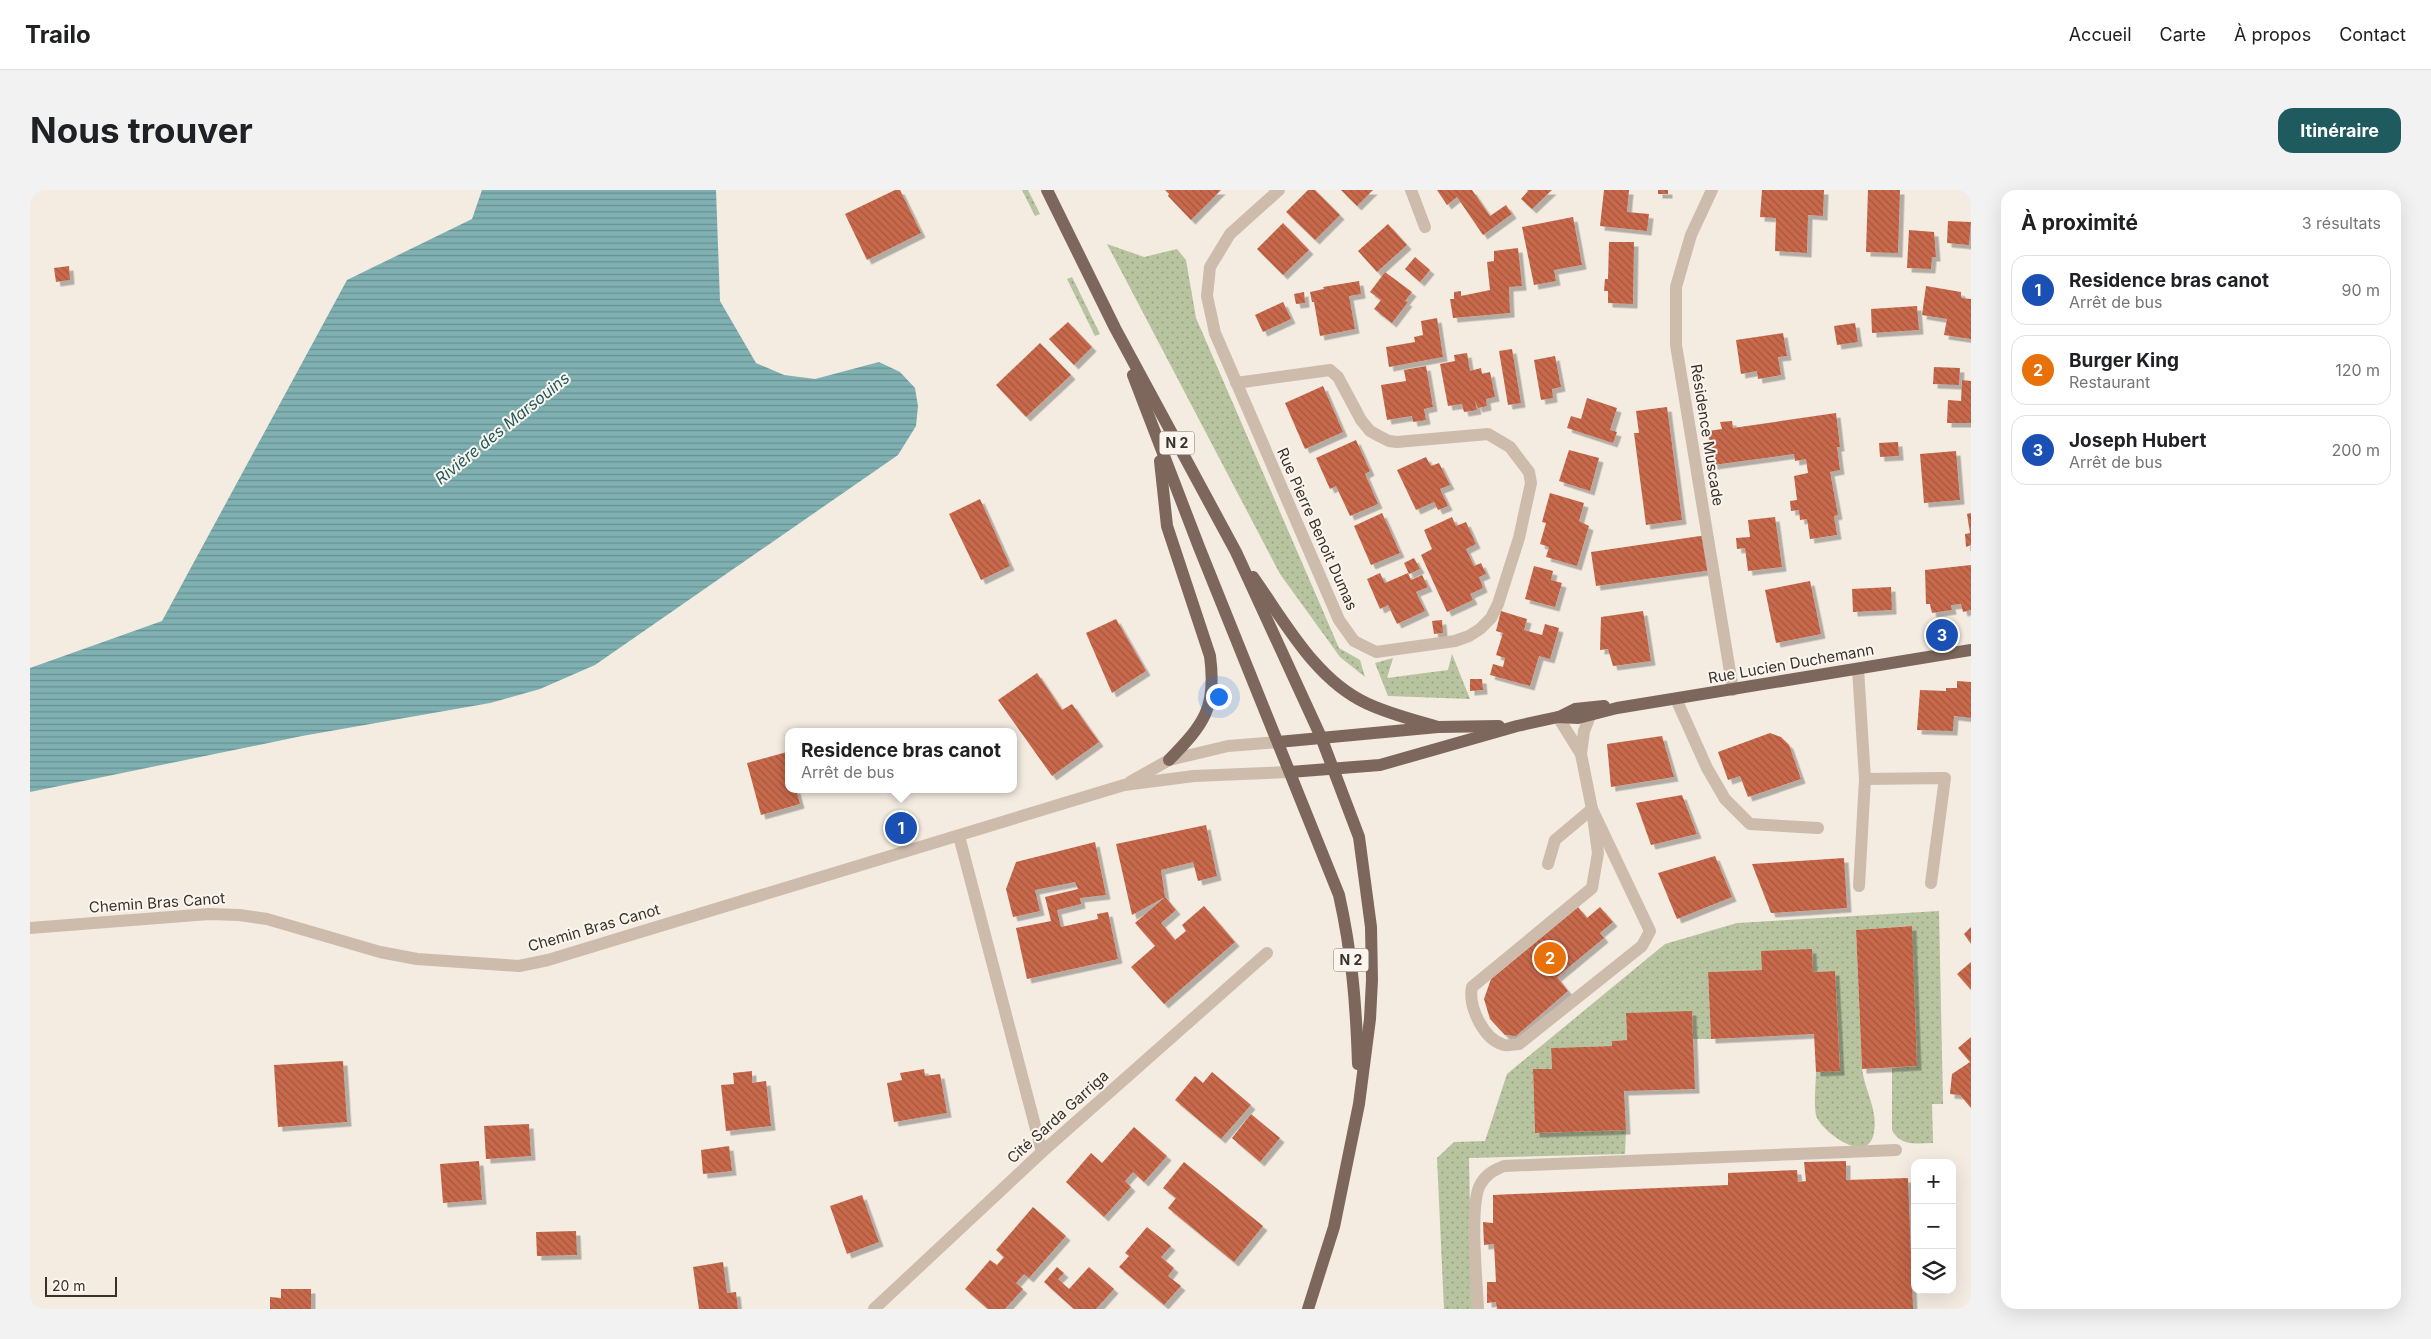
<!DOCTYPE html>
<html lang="fr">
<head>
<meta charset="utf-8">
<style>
	body { margin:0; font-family:Inter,sans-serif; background:#f2f2f2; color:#202124 }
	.controls { position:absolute; right:15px; bottom:15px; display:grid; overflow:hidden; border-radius:10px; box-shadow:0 5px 20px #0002 }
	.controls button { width:45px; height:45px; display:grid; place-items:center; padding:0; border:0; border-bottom:1px solid #e0e0e0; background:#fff; color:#202124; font:25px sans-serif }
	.scale { position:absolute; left:15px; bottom:12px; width:72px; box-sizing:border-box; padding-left:5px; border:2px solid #3b302b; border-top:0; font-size:14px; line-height:18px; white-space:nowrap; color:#3b302b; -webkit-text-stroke:4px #fbf5ee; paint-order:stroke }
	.you { position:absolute; left:1188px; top:506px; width:18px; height:18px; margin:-12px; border:4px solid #fff; border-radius:50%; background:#1a73e8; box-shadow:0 0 0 8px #1a73e833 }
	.badge { display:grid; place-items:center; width:32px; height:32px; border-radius:50%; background:#1f5a5e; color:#fff; font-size:16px; font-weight:700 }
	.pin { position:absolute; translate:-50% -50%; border:2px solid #fff; box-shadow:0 1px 5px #0006 }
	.popup { position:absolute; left:755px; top:538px; width:232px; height:65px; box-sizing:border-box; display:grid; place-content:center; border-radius:10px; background:#fff; filter:drop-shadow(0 1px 4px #0005); font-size:16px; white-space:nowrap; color:#757577 }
	.popup b { font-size:19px; color:#202124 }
	.popup::after { content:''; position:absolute; left:50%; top:100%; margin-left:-10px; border:10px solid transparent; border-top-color:#fff }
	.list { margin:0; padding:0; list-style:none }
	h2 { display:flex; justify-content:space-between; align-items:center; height:65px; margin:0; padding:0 20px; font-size:21px }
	h2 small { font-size:16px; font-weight:400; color:#757577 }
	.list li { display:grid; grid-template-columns:32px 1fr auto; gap:15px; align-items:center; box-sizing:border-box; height:70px; margin:0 10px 10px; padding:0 10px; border:1px solid #e0e0e0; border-radius:15px }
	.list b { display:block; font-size:19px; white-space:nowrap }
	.list p { margin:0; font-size:16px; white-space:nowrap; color:#757577 }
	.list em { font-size:16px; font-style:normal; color:#757577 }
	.icon { flex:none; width:28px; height:28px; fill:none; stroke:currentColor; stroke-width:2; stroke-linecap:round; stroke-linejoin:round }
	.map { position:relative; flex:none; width:1941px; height:1119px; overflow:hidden; border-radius:15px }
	header { display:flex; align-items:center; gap:30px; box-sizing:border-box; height:70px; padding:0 25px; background:#fff; border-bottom:1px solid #e0e0e0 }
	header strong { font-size:24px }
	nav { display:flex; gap:28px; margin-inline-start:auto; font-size:18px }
	.intro { display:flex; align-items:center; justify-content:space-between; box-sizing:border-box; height:120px; padding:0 30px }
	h1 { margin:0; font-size:35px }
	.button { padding:12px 22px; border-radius:15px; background:#1f5a5e; color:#fff; font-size:18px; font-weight:700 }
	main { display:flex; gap:30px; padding:0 30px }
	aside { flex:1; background:#fff; border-radius:15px; box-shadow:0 5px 20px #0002 }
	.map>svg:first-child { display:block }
	.grass { fill:url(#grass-dots) }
	.water { fill:url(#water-rules) }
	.building { fill:url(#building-back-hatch); filter:url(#shadow) }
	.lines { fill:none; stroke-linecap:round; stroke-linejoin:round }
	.minor { stroke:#cdbbac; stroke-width:12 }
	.major { stroke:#7d675c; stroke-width:12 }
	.labels { text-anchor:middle; stroke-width:4; stroke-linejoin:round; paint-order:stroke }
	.shield { fill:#fbf5ee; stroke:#756b66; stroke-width:1 }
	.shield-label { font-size:14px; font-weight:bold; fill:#3b302b }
	.street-label { font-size:15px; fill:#3b302b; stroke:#fbf5ee }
	.water-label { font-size:16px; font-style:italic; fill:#1f5a5e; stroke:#fbf5ee }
</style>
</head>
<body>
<header>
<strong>Trailo</strong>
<nav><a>Accueil</a><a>Carte</a><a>À propos</a><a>Contact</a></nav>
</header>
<div class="intro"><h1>Nous trouver</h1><a class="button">Itinéraire</a></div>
<main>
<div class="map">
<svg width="1941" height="1119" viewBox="0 0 1941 1119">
	<defs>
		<pattern id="grass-dots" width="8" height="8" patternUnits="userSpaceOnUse" patternTransform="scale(1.25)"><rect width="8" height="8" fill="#b8c4a0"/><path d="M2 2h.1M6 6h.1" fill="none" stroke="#97a083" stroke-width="1.8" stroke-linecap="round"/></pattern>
		<pattern id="water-rules" width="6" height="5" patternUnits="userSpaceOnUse" patternTransform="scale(1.25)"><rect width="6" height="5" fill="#7fb0b2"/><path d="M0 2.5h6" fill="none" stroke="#699091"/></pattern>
		<pattern id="building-back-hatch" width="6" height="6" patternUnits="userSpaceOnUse" patternTransform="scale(1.25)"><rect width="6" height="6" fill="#c8694b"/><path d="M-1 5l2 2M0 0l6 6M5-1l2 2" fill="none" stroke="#a4573f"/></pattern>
		<filter id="shadow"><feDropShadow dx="4.5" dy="4.5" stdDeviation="0" flood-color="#0004"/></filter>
	</defs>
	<rect width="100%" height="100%" fill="#f4ebe1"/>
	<g class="grass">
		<path d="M992,0H998L1010,24L1005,26Z"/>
		<path d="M1077,54L1114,67L1147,59L1156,70L1166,128L1309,458L1330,470L1335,487L1310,467L1250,384Z"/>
		<path d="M1042,87L1070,144L1065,146L1037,89Z"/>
		<path d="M1422,464L1440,509L1358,506L1345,473L1363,468L1357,488L1418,480Z"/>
		<path d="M1909,721L1913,914H1902L1903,953C1886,953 1871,957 1862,940V878L1887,876L1881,736L1826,740L1832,879C1835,901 1848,920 1844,942C1839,976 1795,944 1787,928C1783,919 1786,892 1786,882L1810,880L1805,781L1783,782L1782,759L1732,780L1678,782L1681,849H1663L1662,822L1596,823L1597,850L1582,851V856L1521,858L1522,879L1503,880L1505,943L1596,940L1595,964L1439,968L1442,1119H1414L1407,968L1424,952L1455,951L1477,884L1635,754L1707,733Z"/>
	</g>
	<path class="water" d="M452,0H686L690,111L726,173L754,185L785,189L849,172L870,182L885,198L888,216L886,236L868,265L565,475L510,499L460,513L272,546L0,602V478L132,431L317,90L442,29Z"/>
	<g class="building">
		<path d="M865,0H870L891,43L837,70L815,24Z"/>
		<path d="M1135,0H1191L1161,30L1138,6L1139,4Z"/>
		<path d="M1278,0H1285L1310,25L1285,50L1256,22Z"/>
		<path d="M1311,0H1343L1327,16Z"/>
		<path d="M1407,0H1442L1460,26L1476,15L1482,24L1453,45L1427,7L1417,15Z"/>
		<path d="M1497,0H1522L1502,19L1491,9L1498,1Z"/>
		<path d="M1574,0H1599L1597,22L1619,24L1617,41L1570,36Z"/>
		<rect x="1628" y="0" width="10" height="4"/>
		<path d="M1732,0H1794L1793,26L1778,25L1777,63L1745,61L1746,28L1730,27Z"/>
		<path d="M1838,0H1870L1868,63L1836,62Z"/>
		<path d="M1543,27L1552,75L1524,80L1526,91L1504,95L1492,37Z"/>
		<path d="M1918,31L1941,32L1939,55L1917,53Z"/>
		<path d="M1253,33L1279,60L1253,85L1227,59Z"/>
		<path d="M1358,34L1377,55L1347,82L1328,61Z"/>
		<path d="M1879,40L1904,42L1906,67H1902L1901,79L1877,78Z"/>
		<path d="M1579,52H1604L1603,114L1578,113V101H1574L1575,89H1578Z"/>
		<path d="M1488,58L1492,96L1479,97L1480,123L1423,128L1420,109H1424V102L1431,101V106L1460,100L1457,72L1464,71V61Z"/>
		<path d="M1385,67L1400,80L1390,92L1375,79Z"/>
		<path d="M39,76L40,90L26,92L24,78Z"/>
		<path d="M1355,82L1382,102L1375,111L1378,112L1362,133L1344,119L1351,110L1340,102Z"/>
		<path d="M1329,91L1331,104L1319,106L1325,139L1290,146L1284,112H1282L1280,102L1294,99L1293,97Z"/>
		<path d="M1896,96L1931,102V108L1941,109V149L1914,145L1917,129L1892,125Z"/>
		<path d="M1274,102L1275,113L1266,114L1264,104Z"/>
		<path d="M1253,112L1261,129L1233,142L1225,125Z"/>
		<path d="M1887,116L1889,140L1842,143L1841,119Z"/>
		<path d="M1407,128L1413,167L1359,177L1356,157L1385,152L1384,147L1393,145L1391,131Z"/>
		<path d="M1038,132L1062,157L1044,175L1019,149Z"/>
		<path d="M1825,133L1828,152L1807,155L1804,136Z"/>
		<path d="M1753,143L1757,166L1748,167L1751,185L1728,189L1727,181L1711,184L1706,150Z"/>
		<path d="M1010,153L1041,185L996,227L966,195Z"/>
		<path d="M1482,159L1491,213L1478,215L1469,161Z"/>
		<path d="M1437,163L1440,181L1451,178L1452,184L1460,182L1465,207L1456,209L1457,216L1448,218L1445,211L1447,220L1434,222L1432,214L1418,216L1410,174L1425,171L1424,165Z"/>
		<path d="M1525,166L1531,197L1522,199L1523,208L1511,210L1504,170Z"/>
		<path d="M1396,176L1403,217L1394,219L1396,230L1383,232L1382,226L1357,230L1351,195L1376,191L1374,180Z"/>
		<path d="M1904,177L1930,178L1929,195L1903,194Z"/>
		<path d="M1932,190L1941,191V233H1917L1918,210L1931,211Z"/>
		<path d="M1293,196L1313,242L1275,259L1255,213Z"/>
		<path d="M1557,208L1587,218L1580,240L1587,242L1583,253L1537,238L1541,226L1551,229Z"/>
		<path d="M1637,217L1652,330L1616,335L1604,243H1609L1606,221Z"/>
		<path d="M1806,223L1810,257H1807L1810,280L1800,282L1808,325L1804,326L1807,345L1780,349L1777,329L1770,330L1769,320L1761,321L1760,311L1767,310L1764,286L1778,283L1776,269L1765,271L1764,264L1683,275L1678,241L1692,239L1690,232L1702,231L1703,238Z"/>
		<path d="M1326,250L1340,281L1335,284L1348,314L1320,326L1306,296L1300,299L1286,268Z"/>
		<path d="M1868,252L1869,266L1850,267L1849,253Z"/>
		<path d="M1539,260L1569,268L1560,301L1529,291Z"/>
		<path d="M1926,261L1930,310L1894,313L1890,264Z"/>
		<path d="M1396,267L1401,276L1409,273L1420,295L1410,299L1418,316L1408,320L1404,312L1386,320L1367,280Z"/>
		<path d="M1520,303L1554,313L1549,331L1559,336L1547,376L1516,367L1519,357L1510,354L1516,333L1512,332Z"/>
		<path d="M950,309L980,376L951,390L919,324Z"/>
		<path d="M1352,323L1370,363L1341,375L1324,336Z"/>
		<path d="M1941,323V355L1936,357L1935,344L1940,343L1937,324Z"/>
		<path d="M1422,327L1426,336L1436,332L1446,354L1436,359L1444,376L1451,373L1456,384L1449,387L1453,398L1440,404L1443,410L1417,422L1391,365L1402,359L1394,340Z"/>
		<path d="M1745,327L1752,377L1718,381L1715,358L1707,359L1706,348L1720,347L1718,330Z"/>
		<path d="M1677,345L1682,380L1566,396L1561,362Z"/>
		<path d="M1384,368L1390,379L1379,384L1374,373Z"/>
		<path d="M1941,375V420L1933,422L1931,414L1921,415L1922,420L1902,423L1900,414H1896L1895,380Z"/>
		<path d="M1504,376L1523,381L1521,390L1532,393L1525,417L1495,409Z"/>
		<path d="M1350,383L1355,393L1378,383L1381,390L1392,385L1398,397L1386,402L1395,421L1367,434L1358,415L1350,419L1337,389Z"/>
		<path d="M1780,391L1791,444L1746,453L1735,400Z"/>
		<path d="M1861,397L1862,420L1823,422L1822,399Z"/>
		<path d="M1471,421L1497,429L1494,440L1512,445L1515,434L1529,438L1520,469L1509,466L1500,496L1460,485L1463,474L1473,477L1475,468L1466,465L1473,443L1466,441Z"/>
		<path d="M1613,421L1621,471L1583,476L1578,459L1570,460L1571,427Z"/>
		<path d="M1086,429L1116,481L1082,503L1056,443Z"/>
		<path d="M1412,430L1413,443L1404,444L1402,431Z"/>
		<path d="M1007,483L1032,520L1042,514L1069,552L1022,586L968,510Z"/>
		<path d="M1440,489H1452L1453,500L1440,501Z"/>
		<path d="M1927,491L1941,492V528L1924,526L1923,541L1887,540L1890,500L1916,501V498H1927Z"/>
		<path d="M1740,543L1751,547L1759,555L1771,589L1718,607L1710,586L1698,590L1688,562Z"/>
		<path d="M1632,546L1644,587L1581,597L1577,554Z"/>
		<path d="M757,562L758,599H766L770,614L731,625L717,573Z"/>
		<path d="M1652,605L1667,644L1621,655L1606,613Z"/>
		<path d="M1176,635L1187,686L1168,691L1163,672L1131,680L1135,707L1146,720L1131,733L1145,750L1156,741L1152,735L1174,716L1205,752L1134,814L1101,777L1125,756L1105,733L1135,707L1102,725L1086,654Z"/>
		<path d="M1065,652L1076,705L1050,708L1051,714L1027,720L1031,737L1068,729L1067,724L1078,722L1088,769L997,789L986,738L1021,731L1015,707L1048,699L1045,692L1005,700L1010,721L983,727L976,699L986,672Z"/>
		<path d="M1685,666L1702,707L1647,729L1628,683Z"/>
		<path d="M1814,668L1817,718L1741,723L1722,674Z"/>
		<path d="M1548,717L1557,728L1570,717L1583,732L1570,743L1574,748L1527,787L1538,801L1486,846L1475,845L1460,829L1454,809L1461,789Z"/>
		<path d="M1882,736L1887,876L1832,879L1826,740Z"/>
		<path d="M1941,737V754L1934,744Z"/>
		<path d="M1782,759L1783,782L1805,781L1810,881L1786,882L1784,844L1681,849L1678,782L1732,780L1731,761Z"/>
		<path d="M1941,772V800L1927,784Z"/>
		<path d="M1662,821L1665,899L1594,901L1596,940L1505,943L1503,879H1522L1521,858L1582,856V851L1597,850L1596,823Z"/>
		<path d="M1941,847V918L1930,905L1920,904L1922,884L1940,872L1928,858Z"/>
		<path d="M313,871L317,932L248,937L244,875Z"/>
		<path d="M894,879L895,886L910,884L917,923L864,932L857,893L872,890L870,883Z"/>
		<path d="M722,881V893L736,891L741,936L696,941L691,895L704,894L703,883Z"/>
		<path d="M1182,882L1221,915L1191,949L1145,910L1165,886L1173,893Z"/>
		<path d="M1221,924L1250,948L1230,972L1202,948Z"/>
		<path d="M499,934L501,966L456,969L454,936Z"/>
		<path d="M1104,937L1137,966L1114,992L1103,982L1095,991L1101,997L1074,1027L1036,992L1061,963L1072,973Z"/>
		<path d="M699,956L702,981L673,984L671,960Z"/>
		<path d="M449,971L452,1010L413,1013L410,974Z"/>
		<path d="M1816,971V990L1878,988L1883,1119H1467L1466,1112L1457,1113V1092H1466L1464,1054L1454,1055L1453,1032L1463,1033V1005L1698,995V983L1767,980L1768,992L1776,991L1774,972Z"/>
		<path d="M1154,972L1233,1036L1204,1072L1138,1018L1146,1008L1133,998Z"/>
		<path d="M832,1005L849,1052L817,1064L800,1016Z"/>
		<path d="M1003,1017L1036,1046L999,1088L994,1084L986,1093L993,1099L975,1119H958L935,1099L960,1070L967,1075L974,1067L966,1060Z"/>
		<path d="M1117,1037L1141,1056L1131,1067L1144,1078L1138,1086L1151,1096L1134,1115L1089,1077L1099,1066L1095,1063Z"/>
		<path d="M546,1041L547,1065L507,1066L506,1042Z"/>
		<path d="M693,1072L697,1103L706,1102L708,1119H669L663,1077Z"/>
		<path d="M1027,1077L1034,1083L1028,1089L1039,1099L1059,1077L1084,1099L1066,1119H1044L1014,1092Z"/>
		<path d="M251,1099H281V1119H240V1107L251,1108Z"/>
	</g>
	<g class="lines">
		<g class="minor">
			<path d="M1381,0L1395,37"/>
			<path d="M1682,0L1661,45L1646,97V155L1703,500"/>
			<path d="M1206,193L1300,180L1308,187L1331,230L1340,241L1349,246L1359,251L1367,252L1458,244L1480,257L1499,282L1501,293L1489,348L1468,414L1461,428L1450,439L1439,446L1425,451L1346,462L1324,451L1309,430L1185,143L1177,106L1180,77L1200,44L1249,0"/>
			<path d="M1828,479L1835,589L1829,696"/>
			<path d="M1646,509L1677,578L1695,609L1720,634L1788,638"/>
			<path d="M1560,526L1554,541L1551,564L1562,619L1568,663L1562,698L1442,797C1438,816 1453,849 1474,855C1478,856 1485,854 1489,854L1612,756L1620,741L1562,619"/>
			<path d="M1528,527L1551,564"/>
			<path d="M1835,589L1915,588L1901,693"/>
			<path d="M1100,592L1139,570L1198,556L1248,552"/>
			<path d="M929,646L1012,962"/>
			<path d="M1518,674L1525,650L1562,619"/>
			<path d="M0,738L179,724L209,725L237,729L350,762L387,769L489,776L518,770L1094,595L1164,586L1260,582"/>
			<path d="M844,1119L1012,962L1237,763"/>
			<path d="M1448,1119C1447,1092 1439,1016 1450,995C1456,984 1464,980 1474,976L1866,960"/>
		</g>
		<g class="major">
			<path d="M1017,0L1085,138L1206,362L1291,547L1329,647L1341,737L1342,790L1340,829L1329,914L1304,1037L1278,1119"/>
			<path d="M1103,185L1169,357L1309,705C1322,763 1326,814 1328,874"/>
			<path d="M1130,271L1137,336L1180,466C1187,518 1174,534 1139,570"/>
			<path d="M1223,387C1255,432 1285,489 1336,513C1359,524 1384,530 1408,537"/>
			<path d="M1529,527L1545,519L1574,516"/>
			<path d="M1248,552L1408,537L1469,536"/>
			<path d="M1260,582L1350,575L1487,536L1528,527L1548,528L1587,518L1941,460"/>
		</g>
	</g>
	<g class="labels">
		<g class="shield">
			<rect x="1129.5" y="241.5" width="35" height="23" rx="4"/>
			<rect x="1303.5" y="758.5" width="35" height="23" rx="4"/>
		</g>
		<g class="shield-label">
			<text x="1147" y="258">N 2</text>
			<text x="1321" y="775">N 2</text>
		</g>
		<g class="street-label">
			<text transform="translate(1677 245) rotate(81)" y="5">Résidence Muscade</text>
			<text transform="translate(1287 339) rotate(66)" y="5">Rue Pierre Benoit Dumas</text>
			<text transform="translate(1761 474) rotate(-10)" y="5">Rue Lucien Duchemann</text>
			<text transform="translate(127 713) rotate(-4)" y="5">Chemin Bras Canot</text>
			<text transform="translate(564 738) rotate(-16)" y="5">Chemin Bras Canot</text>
			<text transform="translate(1028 927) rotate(-42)" y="5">Cité Sarda Garriga</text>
		</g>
		<g class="water-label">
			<text transform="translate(472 238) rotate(-39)" y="6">Rivière des Marsouins</text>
		</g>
	</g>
</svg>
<div class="controls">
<button>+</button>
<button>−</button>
<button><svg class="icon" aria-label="layers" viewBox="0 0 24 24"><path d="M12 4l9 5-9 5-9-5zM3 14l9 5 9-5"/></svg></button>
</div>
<div class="scale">20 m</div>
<div class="you"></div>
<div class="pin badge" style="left:871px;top:638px;background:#1a4fb4">1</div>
<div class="popup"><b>Residence bras canot</b>Arrêt de bus</div>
<div class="pin badge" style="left:1520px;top:768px;background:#e8710a">2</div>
<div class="pin badge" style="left:1912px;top:445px;background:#1a4fb4">3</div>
</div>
<aside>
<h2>À proximité<small>3 résultats</small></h2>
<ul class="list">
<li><span class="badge" style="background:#1a4fb4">1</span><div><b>Residence bras canot</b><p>Arrêt de bus</p></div><em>90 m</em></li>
<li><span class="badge" style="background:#e8710a">2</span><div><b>Burger King</b><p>Restaurant</p></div><em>120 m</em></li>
<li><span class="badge" style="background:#1a4fb4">3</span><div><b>Joseph Hubert</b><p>Arrêt de bus</p></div><em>200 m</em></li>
</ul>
</aside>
</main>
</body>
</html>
